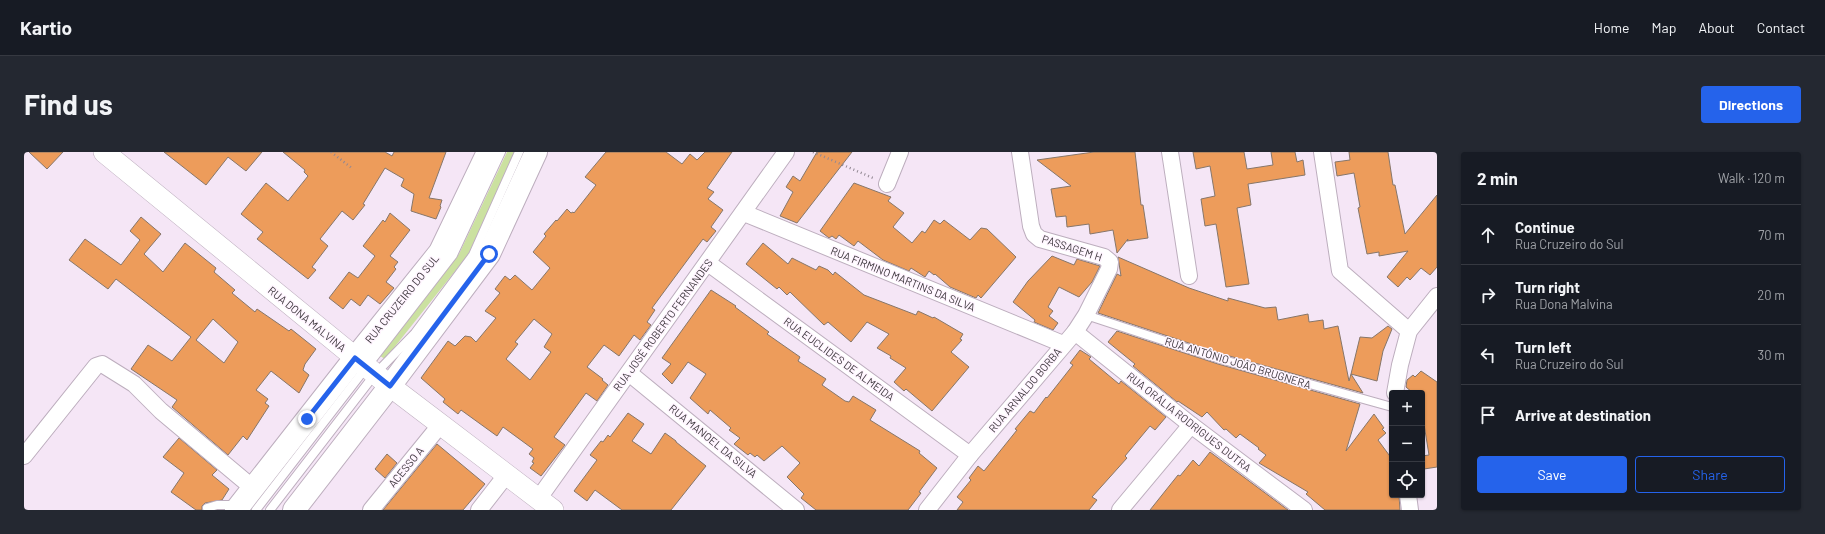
<!DOCTYPE html>
<html lang="en">
<head>
<meta charset="utf-8">
<style>
	body { margin:0; font-family:Barlow,sans-serif; background:#242831; color:#f1f3f6 }
	.controls { position:absolute; right:12px; bottom:12px; display:grid; overflow:hidden; border-radius:4px; box-shadow:0 1px 3px #0004 }
	.controls button { width:36px; height:36px; display:grid; place-items:center; padding:0; border:0; border-bottom:1px solid #363941; background:#171b24; color:#f1f3f6; font:20px sans-serif }
	.stop { position:absolute; width:12px; height:12px; margin:-9px; border:3px solid #2563eb; border-radius:50%; background:#fff }
	.stop.end { background:#2563eb; border-color:#fff; box-shadow:0 1px 4px #0008 }
	.list { margin:0; padding:0; list-style:none }
	h2 { display:flex; justify-content:space-between; align-items:center; height:52px; margin:0; padding:0 16px; font-size:17px }
	h2 small { font-size:13px; font-weight:400; color:#9ea1a6 }
	.list li { display:grid; grid-template-columns:26px 1fr auto; gap:12px; align-items:center; box-sizing:border-box; height:60px; padding:0 16px; border-top:1px solid #363941 }
	.list b { display:block; font-size:15px; white-space:nowrap }
	.list p { margin:0; font-size:13px; white-space:nowrap; color:#9ea1a6 }
	.list em { font-size:13px; font-style:normal; color:#9ea1a6 }
	.actions { display:flex; gap:8px; padding:12px 16px }
	.actions a { flex:1; padding:9px 0; border:1px solid #2563eb; border-radius:4px; text-align:center; font-size:14px; color:#2563eb }
	.actions .main { background:#2563eb; color:#fff }
	.icon { flex:none; width:22px; height:22px; fill:none; stroke:currentColor; stroke-width:2; stroke-linecap:round; stroke-linejoin:round }
	.map { position:relative; flex:none; width:1413px; height:358px; overflow:hidden; border-radius:4px }
	header { display:flex; align-items:center; gap:24px; box-sizing:border-box; height:56px; padding:0 20px; background:#171b24; border-bottom:1px solid #363941 }
	header strong { font-size:19px }
	nav { display:flex; gap:22px; margin-inline-start:auto; font-size:14px }
	.intro { display:flex; align-items:center; justify-content:space-between; box-sizing:border-box; height:96px; padding:0 24px }
	h1 { margin:0; font-size:28px }
	.button { padding:10px 18px; border-radius:4px; background:#2563eb; color:#fff; font-size:14px; font-weight:700 }
	main { display:flex; gap:24px; padding:0 24px }
	aside { flex:1; background:#171b24; border-radius:4px; box-shadow:0 1px 3px #0004 }
	.map>svg:first-child { display:block }
	.green { fill:#cbe1a0 }
	.building { fill:#ed9c5b; stroke:#86766a; fill-rule:evenodd }
	.lines { fill:none; stroke-linecap:round; stroke-linejoin:round }
	.service-casing { stroke:#bdaebe; stroke-width:10 }
	.minor-casing { stroke:#bdaebe; stroke-width:18 }
	.tertiary-casing { stroke:#bdaebe; stroke-width:22 }
	.secondary-casing { stroke:#bdaebe; stroke-width:24 }
	.path { stroke:#928893; stroke-width:2.5; stroke-dasharray:1 3; stroke-linecap:butt }
	.service { stroke:#fff; stroke-width:8 }
	.minor { stroke:#fff; stroke-width:16 }
	.tertiary { stroke:#fff; stroke-width:21 }
	.secondary { stroke:#fff; stroke-width:22 }
	.route { stroke:#2563eb; stroke-width:5 }
	.labels { text-anchor:middle; stroke-width:3; stroke-linejoin:round; paint-order:stroke }
	.street-label { font-size:11px; fill:#3e383e; stroke:#fff5ff }
</style>
</head>
<body>
<header>
<strong>Kartio</strong>
<nav><a>Home</a><a>Map</a><a>About</a><a>Contact</a></nav>
</header>
<div class="intro"><h1>Find us</h1><a class="button">Directions</a></div>
<main>
<div class="map">
<svg width="1413" height="358" viewBox="0 0 1413 358">
	<rect width="100%" height="100%" fill="#f5e6f6"/>
	<path class="green" d="M483,0H491L444,103L361,207L356,204L435,102Z"/>
	<g class="building">
		<path d="M5,0H39L23,17Z"/>
		<path d="M140,0H238L222,19L204,5L182,33Z"/>
		<path d="M259,0H361L368,4L370,0H422L405,46L418,48L416,54L417,55L412,67L387,59L390,42L377,34L380,27L361,16L339,52L341,53L329,68L318,59L296,87L304,94L288,115L292,118L284,127L233,87L239,80L217,62L242,31L264,49L284,24L280,20L281,18Z"/>
		<path d="M582,0H642L658,12L666,2L673,8L681,0H708L683,36L690,40L684,47L699,58L687,75L692,79L683,90L679,87L628,156L631,158L623,170L627,173L616,188L610,183L595,204L580,193L563,215L579,227L578,228L584,233L573,249L562,241L530,285L541,293L517,324L506,316L510,311L508,310L510,306L505,302L509,297L479,275L473,284L437,258L434,262L419,250L421,247L397,226L424,189L431,194L441,184L447,185L452,190L472,166L461,159L476,141L471,137L481,124L486,128L491,123L508,138L526,116L509,100L522,84L520,82L532,68L533,69L543,57L547,61L549,60L550,61L572,33L561,25ZM510,167L528,182L520,195L527,200L506,228L482,207L494,192L491,190Z"/>
		<path d="M793,0H828L773,71L756,64L769,40L762,35L769,24L776,29Z"/>
		<path d="M1070,0H1111L1117,53H1119L1124,86L1103,89L1104,87L1093,101L1089,78L1066,82L1065,72L1043,75L1042,64L1032,65L1027,37L1047,34L1013,8Z"/>
		<path d="M1169,0H1220L1223,17L1249,13L1247,0H1271L1273,10L1279,8L1281,23L1224,32L1227,53L1213,56L1225,132L1202,135L1192,72L1181,74L1177,47L1191,44L1186,14L1172,17Z"/>
		<path d="M1325,0H1364L1369,33H1371L1381,82L1413,43V115L1406,123L1397,116L1386,128L1383,125L1374,135L1363,125L1384,99L1355,104V100L1343,102L1334,56L1336,55L1330,21L1313,24L1311,10L1326,8Z"/>
		<path d="M830,31L867,45L864,49L880,61L869,75L888,91L898,79L901,81L910,68L916,72L920,68L946,88L957,76L963,77L992,105L957,146L954,143L952,146L926,135L911,122L910,123L905,119L901,125L887,116L885,119L859,108L834,89L830,94L815,83L812,87L808,84L805,86L796,79Z"/>
		<path d="M366,61L386,78L366,104L374,110L370,115L372,117L362,130L370,136L356,152L344,143L336,154L327,147L319,157L305,146L325,120L334,126L351,104L339,94L359,68L361,70Z"/>
		<path d="M117,65L137,82L120,102L139,120L161,91L192,116L190,120L211,138L208,141L231,160L233,157L265,179L267,177L292,197L281,212L279,218L285,223L275,241L247,219L232,238L244,247L241,251L245,254L223,288L219,284L204,303L148,255L153,248L107,217L124,193L148,209L167,185L92,127L84,137L45,108L61,87L97,113L116,88L106,79ZM189,167L214,190L200,211L172,188Z"/>
		<path d="M739,91L764,112L768,106L792,118L795,114L804,118L809,123L811,120L840,143L892,163L894,159L909,166L910,165L939,182L936,187L938,188L927,200L945,215L908,259L882,237L880,239L870,230L882,216L866,206L867,204L853,196L865,182L843,170L827,190L804,170L800,173L766,140L763,143L755,135L753,137L722,112Z"/>
		<path d="M1028,104L1050,113L1053,107L1076,114L1068,130L1055,145L1035,135L1024,155L1029,159L1025,164L1034,171L1029,178L1010,170L1011,168L989,150L1004,129Z"/>
		<path d="M1094,105L1165,136L1204,149V146L1241,156L1252,155L1254,168L1284,162L1285,170L1299,168L1300,177L1314,174L1325,229L1327,222L1339,241L1198,202L1074,161L1093,122L1097,124Z"/>
		<path d="M687,138L712,154L711,155L745,180L743,182L776,205L774,209L802,227L798,233L821,249L825,250L829,244L852,258L846,268L896,299L895,301L913,316L895,340L897,341L884,358H792L777,346L780,342L763,325L776,311L758,294L740,309L733,303L731,305L726,301L724,303L710,292L716,286L705,278L707,276L686,258L684,262L666,246L682,222L664,210L648,232L638,222L647,212L638,206Z"/>
		<path d="M1364,174L1368,177L1359,199L1353,229L1327,222L1336,185L1348,186Z"/>
		<path d="M1093,179L1194,212L1336,252L1322,299L1350,262L1360,276L1358,277L1362,281L1354,288L1368,307V343H1375L1376,358H1301L1282,342L1284,340L1235,311L1242,303L1234,297L1235,296L1216,282L1212,286L1202,277L1200,278L1183,260L1178,265L1154,249L1153,250L1109,214L1111,212L1084,190Z"/>
		<path d="M1056,198L1067,205L1065,207L1095,232L1097,229L1142,265L1131,278L1126,274L1101,304L1103,306L1068,345L1073,348L1065,358H933L939,350L933,345L947,328L945,326L954,314L960,319L993,278L991,277L1006,259L1010,261L1022,245L1023,246L1049,213L1046,211Z"/>
		<path d="M1397,219L1413,230V315L1400,317L1398,304L1405,303L1398,260V241H1389L1382,235L1383,228L1389,223L1391,225Z"/>
		<path d="M604,261L620,272L608,289L627,302L641,281L652,289V290L682,314L647,358H598L571,338L563,349L550,339L573,308L566,303L577,289L579,290L584,283L586,285Z"/>
		<path d="M155,286L193,318L188,323L205,337L198,348L181,351L178,354V358H172L147,340L160,321L139,305Z"/>
		<path d="M413,292L461,332L439,358H359Z"/>
		<path d="M1186,300L1264,358H1126L1154,323L1156,324L1169,308L1175,314Z"/>
		<path d="M363,302L373,311L361,326L351,317Z"/>
	</g>
	<g class="lines">
		<g class="service-casing">
			<g id="service">
				<path d="M1062,163L1196,207L1368,255"/>
				<path d="M183,356L193,353H212"/>
				<path d="M232,358L429,103L477,0"/>
				<path d="M246,358L351,222L391,181L449,103L495,0"/>
			</g>
		</g>
		<g class="minor-casing">
			<g id="minor">
				<path d="M1146,0L1165,124"/>
				<path d="M1298,0L1316,119L1385,179"/>
				<path d="M863,32L876,0"/>
				<path d="M720,61L1039,192"/>
				<path d="M684,111L946,303"/>
				<path d="M1051,180L1167,273L1280,358"/>
				<path d="M605,221L772,358"/>
				<path d="M1371,241L1376,213L1385,179L1413,144"/>
				<path d="M0,304L72,214L78,212L110,232L137,259L229,336"/>
				<path d="M1384,343L1386,358"/>
				<path d="M515,346L762,0"/>
				<path d="M347,358L417,272"/>
				<path d="M455,358L483,322"/>
				<path d="M903,358L946,303L1051,180L1062,163L1085,117L1086,110L1080,105L1016,87L1010,82L1007,74L996,0"/>
				<path d="M1096,358L1167,273"/>
			</g>
		</g>
		<g class="tertiary-casing">
			<path id="tertiary" d="M80,0L366,234L529,358"/>
		</g>
		<g class="secondary-casing">
			<g id="secondary">
				<path d="M212,358L331,206L416,100L464,0"/>
				<path d="M270,358L366,234L465,102L512,0"/>
			</g>
		</g>
		<g class="path">
			<path d="M307,0L329,17"/>
			<path d="M789,0L849,26"/>
		</g>
		<use href="#service" class="service"/>
		<use href="#minor" class="minor"/>
		<use href="#tertiary" class="tertiary"/>
		<use href="#secondary" class="secondary"/>
	</g>
	<g class="lines">
		<path class="route" d="M283,267L331,206L366,234L465,102"/>
	</g>
	<g class="labels">
		<g class="street-label">
			<text transform="translate(1048 96) rotate(18)" y="4">PASSAGEM H</text>
			<text transform="translate(879 127) rotate(22)" y="4">RUA FIRMINO MARTINS DA SILVA</text>
			<text transform="translate(378 147) rotate(-51)" y="4">RUA CRUZEIRO DO SUL</text>
			<text transform="translate(283 167) rotate(39)" y="4">RUA DONA MALVINA</text>
			<text transform="translate(639 173) rotate(-54)" y="4">RUA JOSÉ ROBERTO FERNANDES</text>
			<text transform="translate(815 207) rotate(36)" y="4">RUA EUCLIDES DE ALMEIDA</text>
			<text transform="translate(1214 211) rotate(17)" y="4">RUA ANTÔNIO JOÃO BRUGNERA</text>
			<text transform="translate(1001 238) rotate(-50)" y="4">RUA ARNALDO BORBA</text>
			<text transform="translate(1165 270) rotate(38)" y="4">RUA ORÁLIA RODRIGUES DUTRA</text>
			<text transform="translate(689 289) rotate(39)" y="4">RUA MANOEL DA SILVA</text>
			<text transform="translate(382 315) rotate(-51)" y="4">ACESSO A</text>
		</g>
	</g>
</svg>
<div class="controls">
<button>+</button>
<button>−</button>
<button><svg class="icon" aria-label="locate" viewBox="0 0 24 24"><circle cx="12" cy="12" r="6"/><path d="M12 2v4M12 18v4M2 12h4M18 12h4"/></svg></button>
</div>
<div class="stop" style="left:465px;top:102px"></div>
<div class="stop end" style="left:283px;top:267px"></div>
</div>
<aside>
<h2>2 min<small>Walk · 120 m</small></h2>
<ul class="list">
<li><svg class="icon" aria-label="ahead" viewBox="0 0 24 24"><path d="M12 20V5M6 11l6-6 6 6"/></svg><div><b>Continue</b><p>Rua Cruzeiro do Sul</p></div><em>70 m</em></li>
<li><svg class="icon" aria-label="right" viewBox="0 0 24 24"><path d="M7 20v-9h11M14 6l5 5-5 5"/></svg><div><b>Turn right</b><p>Rua Dona Malvina</p></div><em>20 m</em></li>
<li><svg class="icon" aria-label="left" viewBox="0 0 24 24"><path d="M17 20v-9H6M10 6l-5 5 5 5"/></svg><div><b>Turn left</b><p>Rua Cruzeiro do Sul</p></div><em>30 m</em></li>
<li><svg class="icon" aria-label="arrive" viewBox="0 0 24 24"><path d="M6 21V4h12l-3 4 3 4H6"/></svg><div><b>Arrive at destination</b></div></li>
</ul>
<div class="actions"><a class="main">Save</a><a>Share</a></div>
</aside>
</main>
</body>
</html>
